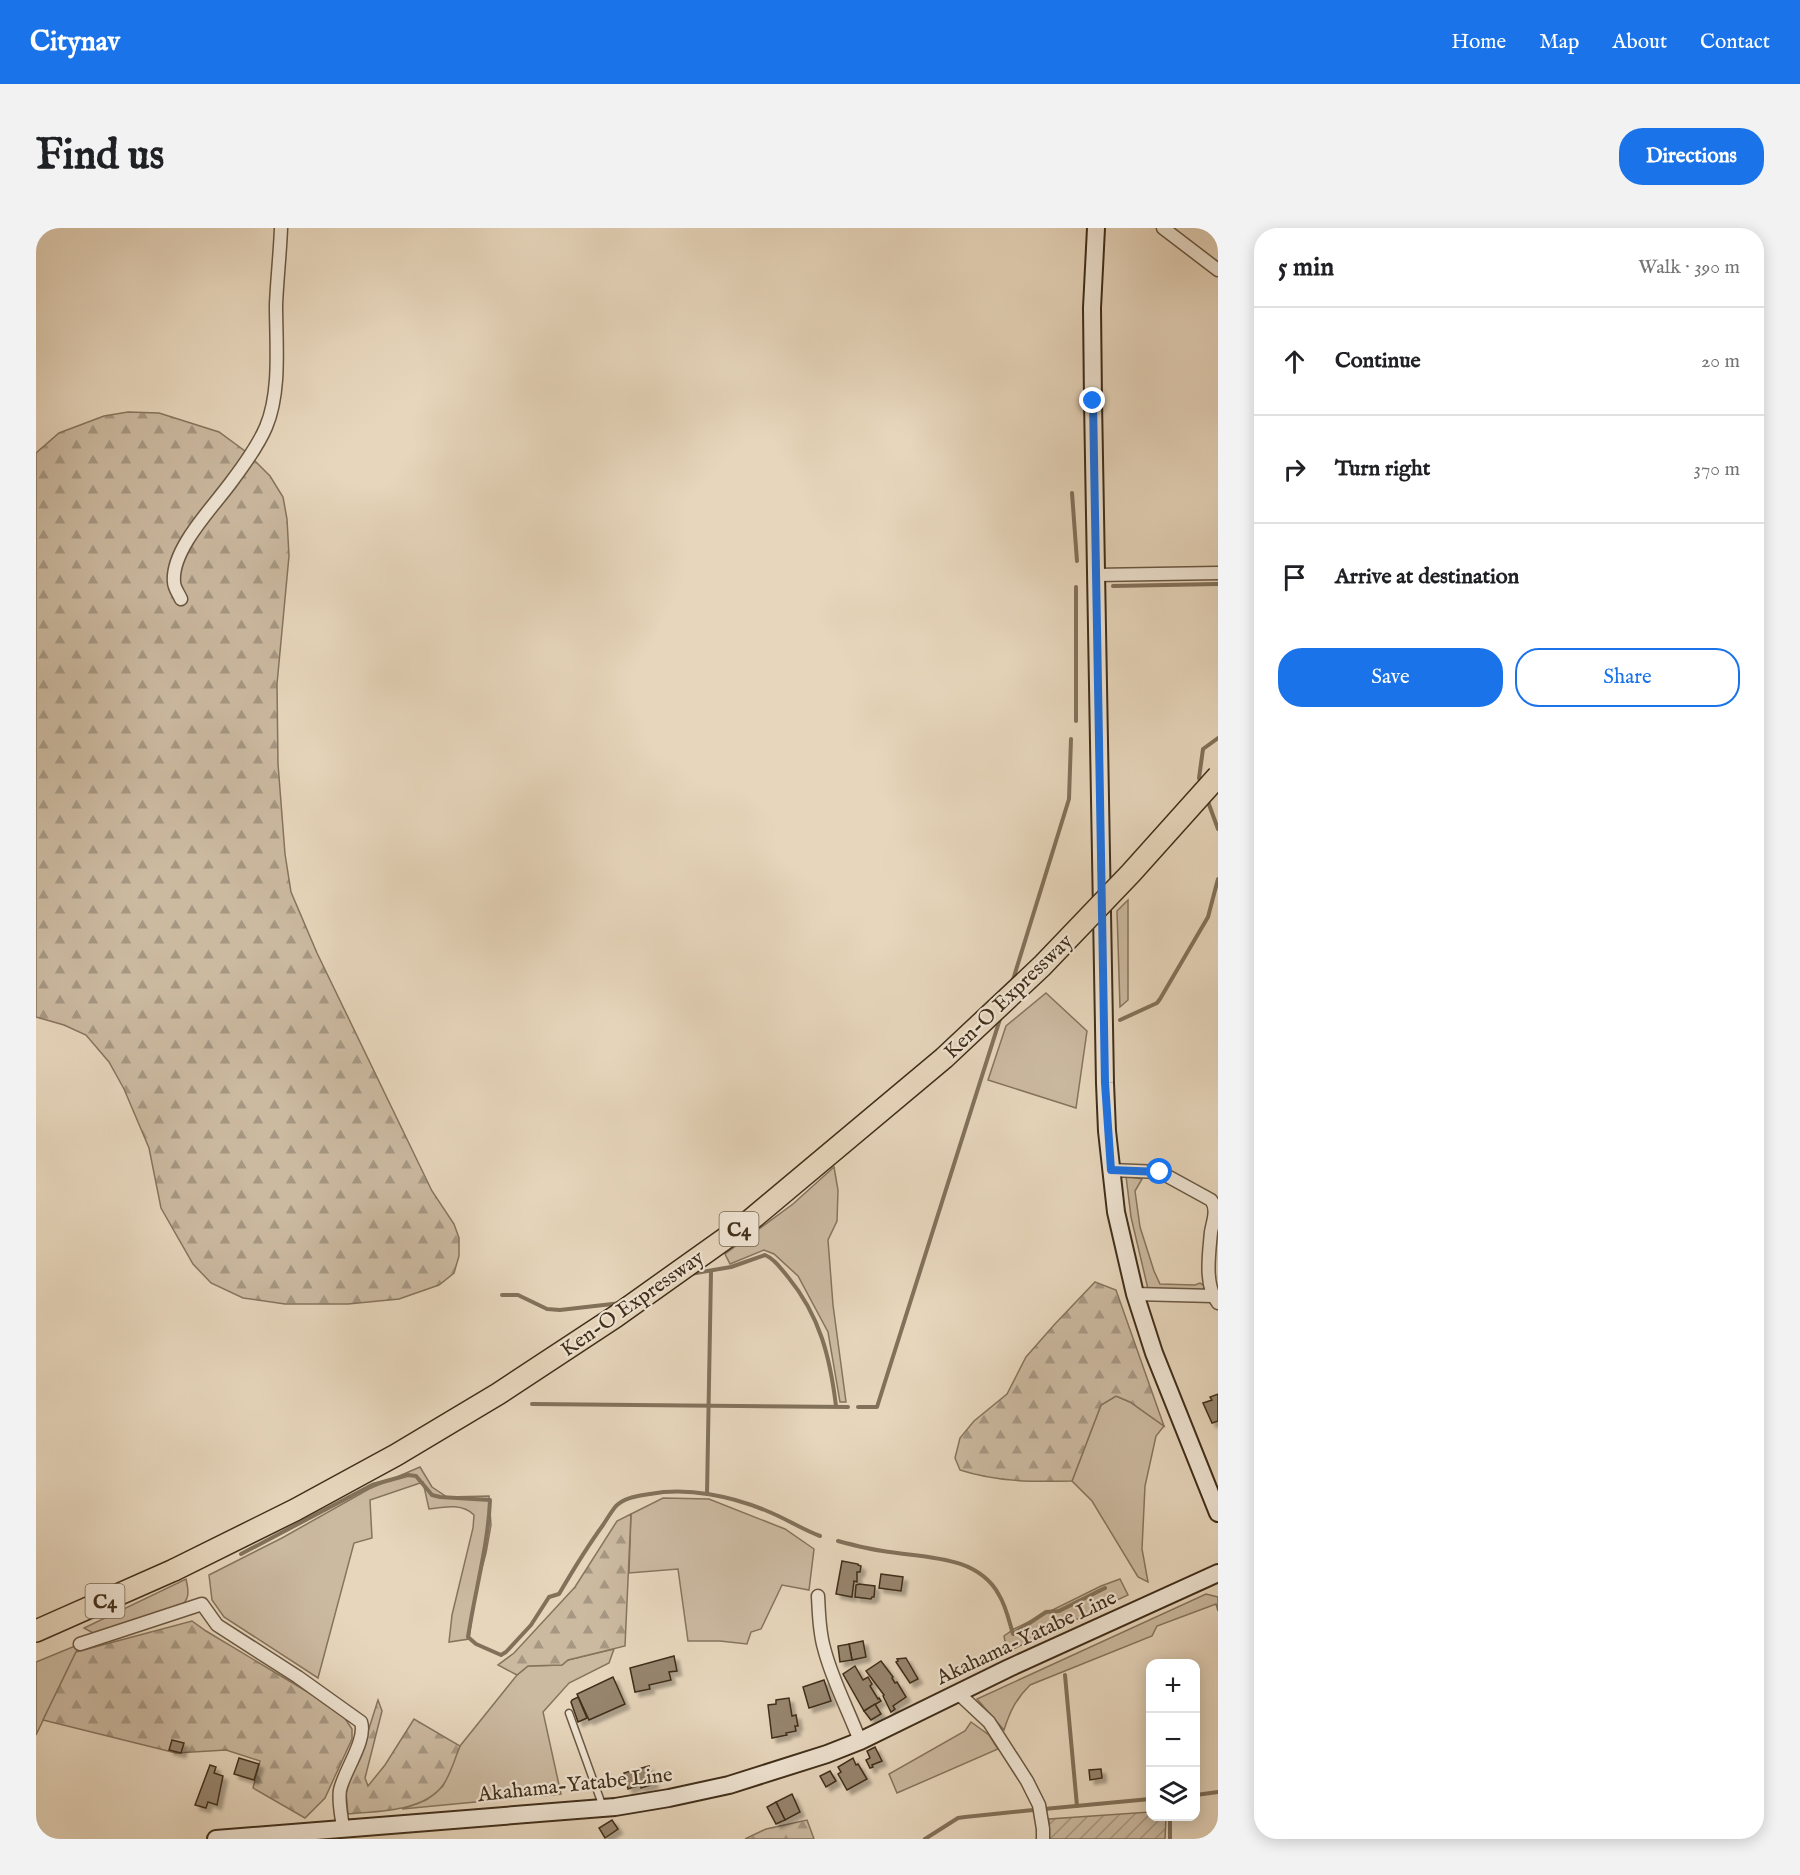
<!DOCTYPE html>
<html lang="en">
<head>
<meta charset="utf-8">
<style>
	body { margin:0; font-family:"IM FELL English",serif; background:#f2f2f2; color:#202124 }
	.controls { position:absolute; right:18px; bottom:18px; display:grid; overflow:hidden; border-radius:12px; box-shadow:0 3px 15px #0003 }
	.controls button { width:54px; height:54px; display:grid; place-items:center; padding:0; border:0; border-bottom:2px solid #e0e0e0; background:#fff; color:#202124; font:30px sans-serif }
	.stop { position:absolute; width:18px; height:18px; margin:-14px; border:4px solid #1a73e8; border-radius:50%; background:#fff }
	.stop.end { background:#1a73e8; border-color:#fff; box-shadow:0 2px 6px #0008 }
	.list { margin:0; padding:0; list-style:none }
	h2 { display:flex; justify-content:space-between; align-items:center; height:78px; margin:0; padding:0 24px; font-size:26px }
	h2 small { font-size:20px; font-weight:400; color:#757577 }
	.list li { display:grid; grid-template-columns:39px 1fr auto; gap:18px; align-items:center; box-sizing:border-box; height:108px; padding:0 24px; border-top:2px solid #e0e0e0 }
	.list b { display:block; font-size:22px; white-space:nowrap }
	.list em { font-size:20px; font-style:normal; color:#757577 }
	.actions { display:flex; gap:12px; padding:18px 24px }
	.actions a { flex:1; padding:14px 0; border:2px solid #1a73e8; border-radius:24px; text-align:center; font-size:21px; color:#1a73e8 }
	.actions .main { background:#1a73e8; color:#fff }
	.icon { flex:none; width:33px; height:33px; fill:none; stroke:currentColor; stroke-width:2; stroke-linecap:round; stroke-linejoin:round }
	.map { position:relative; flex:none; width:1182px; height:1611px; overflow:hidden; border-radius:24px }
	header { display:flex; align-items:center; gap:36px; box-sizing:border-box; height:84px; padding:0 30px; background:#1a73e8; color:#fff }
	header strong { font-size:28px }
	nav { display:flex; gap:33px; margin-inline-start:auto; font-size:21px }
	.intro { display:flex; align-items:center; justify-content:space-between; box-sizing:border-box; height:144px; padding:0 36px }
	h1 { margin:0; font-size:42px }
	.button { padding:15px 27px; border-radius:24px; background:#1a73e8; color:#fff; font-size:21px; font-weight:700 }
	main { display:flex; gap:36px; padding:0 36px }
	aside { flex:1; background:#fff; border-radius:24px; box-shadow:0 3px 15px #0003 }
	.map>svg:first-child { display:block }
	.green { fill:#cbb9a0; stroke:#86745d; stroke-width:1.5 }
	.forest { fill:url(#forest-firs); stroke:#86745d; stroke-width:1.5 }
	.garden { fill:url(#garden-furrows); stroke:#86745d; stroke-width:1.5 }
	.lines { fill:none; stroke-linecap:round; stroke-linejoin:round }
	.stream { stroke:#82715a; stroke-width:4 }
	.building { fill:#97856e; stroke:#402e1a; stroke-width:1.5; filter:url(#shadow) }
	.lane-casing { stroke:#6a5842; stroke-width:9 }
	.street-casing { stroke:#6a5842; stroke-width:15 }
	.secondary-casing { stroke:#402e1a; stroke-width:20 }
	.highway-casing { stroke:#402e1a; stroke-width:24 }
	.lane { stroke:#efe4d3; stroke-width:6 }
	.street { stroke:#efe4d3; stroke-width:12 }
	.secondary { stroke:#efe4d3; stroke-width:16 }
	.highway { stroke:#e7d6bc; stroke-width:21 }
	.highway-bridge-casing { stroke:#402e1a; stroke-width:24; stroke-linecap:butt }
	.highway-bridge { stroke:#e7d6bc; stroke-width:21 }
	.route { stroke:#1a73e8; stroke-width:8 }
	.labels { text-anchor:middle; stroke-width:4.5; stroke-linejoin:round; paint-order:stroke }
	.shield { fill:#efe4d3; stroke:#746552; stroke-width:1.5 }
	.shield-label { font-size:20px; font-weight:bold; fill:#402e1a }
	.street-label { font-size:21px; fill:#402e1a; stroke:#efe4d3 }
</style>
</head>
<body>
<header>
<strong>Citynav</strong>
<nav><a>Home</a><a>Map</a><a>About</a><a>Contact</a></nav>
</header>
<div class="intro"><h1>Find us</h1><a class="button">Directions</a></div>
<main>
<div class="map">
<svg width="1182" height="1611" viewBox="0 0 1182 1611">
	<defs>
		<pattern id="forest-firs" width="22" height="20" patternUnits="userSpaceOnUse" patternTransform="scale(1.5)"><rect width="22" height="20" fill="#cbb9a0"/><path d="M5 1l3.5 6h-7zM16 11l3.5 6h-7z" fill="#a69782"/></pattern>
		<pattern id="garden-furrows" width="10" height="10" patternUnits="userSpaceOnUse" patternTransform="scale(1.5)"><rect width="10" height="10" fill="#cbb9a0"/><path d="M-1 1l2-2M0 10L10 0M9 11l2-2" fill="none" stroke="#a69782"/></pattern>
		<filter id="shadow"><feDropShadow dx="4.5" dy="4.5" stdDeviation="1.5" flood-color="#0004"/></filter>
	</defs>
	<rect width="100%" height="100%" fill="#e7d6bc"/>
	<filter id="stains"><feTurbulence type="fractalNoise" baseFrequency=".00333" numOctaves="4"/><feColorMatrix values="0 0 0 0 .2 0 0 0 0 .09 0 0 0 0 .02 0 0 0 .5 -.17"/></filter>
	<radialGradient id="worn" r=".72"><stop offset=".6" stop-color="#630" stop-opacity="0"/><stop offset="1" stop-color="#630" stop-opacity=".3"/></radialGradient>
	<g class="green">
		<path d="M1092,672V772L1084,779L1081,683Z"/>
		<path d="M1010,765L1051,803L1040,880L952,852L970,798Z"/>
		<path d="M798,939L802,962L801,993L792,1012L797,1077L810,1174H804L792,1104L762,1048L738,1026L728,1022L694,1036L689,1026L757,976Z"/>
		<path d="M1090,948L1106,951L1099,963L1104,999L1118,1043L1124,1056L1159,1057L1164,1055L1169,1058L1165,1065L1112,1061L1095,989Z"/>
		<path d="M1080,1168L1094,1174L1128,1198L1120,1208L1109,1258L1106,1321L1112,1354L1102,1349L1056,1273L1036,1253L1065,1177Z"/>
		<path d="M384,1239L396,1259L411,1269L453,1268L455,1297L450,1325L439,1366L433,1411L413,1414L416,1387L437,1300L438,1287C426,1275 408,1279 393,1281L387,1254L334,1272L336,1310L318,1315L282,1450L188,1389L176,1372L173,1347L246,1310L333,1261Z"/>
		<path d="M627,1270L673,1271L749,1301L778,1321L773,1362L746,1357L725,1401L715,1404L711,1416L684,1413H652L642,1341L593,1345L595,1286Z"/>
		<path d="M150,1351C153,1364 154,1372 143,1379L59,1406L48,1400Z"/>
		<path d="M1084,1351L1092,1367L971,1424L968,1408L978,1401L1065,1358Z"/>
		<path d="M1170,1366L1182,1369V1383L1180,1376L1121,1398L1116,1408L994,1457C980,1471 974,1483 968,1502L941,1471Z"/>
		<path d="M44,1416L0,1507V1434Z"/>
		<path d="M578,1421L573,1435L533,1455L507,1484L525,1566L366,1581L390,1572L407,1558L424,1518L481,1447L492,1438L526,1437L532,1432Z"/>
		<path d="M935,1494L953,1507L962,1521L861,1565L853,1546L929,1503Z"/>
	</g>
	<g class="forest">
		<path d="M92,184L123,185L183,204L209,223L234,248L247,269L251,291L253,328L241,456L242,536L249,626L255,664L281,725L396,963L418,996L423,1010V1028L418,1045L403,1057L363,1071L312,1076H249L207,1070L175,1055L157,1036L125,980L113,920L88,861L73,834L50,807L28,797L0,789V225L23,205L68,188Z"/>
		<path d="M1059,1054L1080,1062L1128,1198L1094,1174L1080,1168L1065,1177L1036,1253C998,1254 961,1254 924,1242L919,1230L924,1210L938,1193L971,1166L990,1129L1018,1097Z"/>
		<path d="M595,1286L589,1418L532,1432L526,1437L492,1438L481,1447L462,1437L478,1425L539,1359L581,1293Z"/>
		<path d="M156,1393L170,1403L275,1466L308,1489L316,1501V1511L289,1570L269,1590L217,1560L224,1533L190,1522L140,1525L7,1492L40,1424Z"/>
		<path d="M342,1472L346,1483L329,1550L332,1558L349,1537L378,1491L424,1518C419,1530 414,1548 407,1557C388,1584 341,1583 312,1586L310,1565L313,1553L329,1513Z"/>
		<path d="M771,1592L778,1611H709L730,1601Z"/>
	</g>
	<path class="garden" d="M1114,1584V1588L1130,1589L1129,1611H1013V1591Z"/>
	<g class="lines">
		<g class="stream">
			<path d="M1036,265L1041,333"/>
			<path d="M1077,358L1182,356"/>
			<path d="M1040,359V493"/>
			<path d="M1165,555L1163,550L1167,521L1182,510"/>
			<path d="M1171,571L1182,601"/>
			<path d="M976,755L1033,571L1035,511"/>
			<path d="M1084,792L1121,775L1124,771L1172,689L1182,651"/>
			<path d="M654,1046L695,1039L729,1027C739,1031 745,1041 752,1049C784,1088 794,1129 800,1178"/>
			<path d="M466,1067H482L511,1081L524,1082L585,1075"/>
			<path d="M496,1176L812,1179"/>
			<path d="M822,1179H841L965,788"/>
			<path d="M671,1266L675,1044"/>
			<path d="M802,1313C817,1317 832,1321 847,1323C886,1330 941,1326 963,1367C970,1378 973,1393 977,1406L1010,1384L1023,1383L1069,1360"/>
			<path d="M205,1326L336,1257L372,1247L380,1248L396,1267L404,1269L454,1272C452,1318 439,1363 432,1409L440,1416L465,1427L470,1424L495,1397L513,1369L523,1366C537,1342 551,1319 567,1297C571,1291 575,1284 580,1278C589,1269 603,1268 614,1266C652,1259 695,1268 731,1283C749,1290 765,1301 784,1308"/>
			<path d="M1029,1447L1041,1578"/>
			<path d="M1160,1567L1182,1564"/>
			<path d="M1008,1581L1114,1571"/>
			<path d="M889,1611L922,1590L929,1589L997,1582"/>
			<path d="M1134,1611V1588"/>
		</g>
	</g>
	<g class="building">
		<path d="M1182,1166V1193L1176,1195L1167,1175L1176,1172L1174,1169Z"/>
		<path d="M806,1333L822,1336V1337L825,1338L824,1344H821V1354L818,1353L816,1369L800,1366Z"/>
		<path d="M845,1346L867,1349L865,1363L843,1360Z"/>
		<path d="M823,1356L839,1358L838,1369H836L835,1371L819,1369L820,1357Z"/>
		<path d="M827,1413L830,1429L816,1432L813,1416Z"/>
		<path d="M813,1416L816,1432L804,1434L802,1418Z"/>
		<path d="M638,1428L641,1443L633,1444L635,1452L613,1457L614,1461L599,1464L594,1440Z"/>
		<path d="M870,1430L882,1451L874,1455L860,1434L862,1433L861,1431Z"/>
		<path d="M845,1433L857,1449L856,1450L859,1455L861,1454L870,1469L857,1478L859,1481L855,1484L847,1468L848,1467L830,1443Z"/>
		<path d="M819,1438L827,1452L832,1449L836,1456L834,1458L842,1471L843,1470L845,1473L828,1483L807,1446Z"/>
		<path d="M577,1449L589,1476L553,1492L541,1466Z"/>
		<path d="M788,1452L795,1473L773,1480L767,1459Z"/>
		<path d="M542,1469L551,1490L542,1494L535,1474L536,1472Z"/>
		<path d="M753,1470L756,1488L760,1487L762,1498H759L760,1503L750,1505L751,1507L736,1510L732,1477L740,1476V1472Z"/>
		<path d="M839,1476L845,1486L835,1492L828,1483Z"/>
		<path d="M136,1512L148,1515L145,1525L133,1522Z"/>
		<path d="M839,1519L846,1533L836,1537L837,1539L834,1540L830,1532L834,1530L831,1523Z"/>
		<path d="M203,1530L223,1536L218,1552L198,1546Z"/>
		<path d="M817,1530L820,1537L822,1536L831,1551L811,1562L802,1546L805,1544L802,1539Z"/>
		<path d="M174,1537L180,1539L178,1545L187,1548L181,1577L172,1574L170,1580L159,1577Z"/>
		<path d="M613,1538L618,1556L605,1560L604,1557L592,1561L588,1545Z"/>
		<path d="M1065,1541L1066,1550L1054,1552L1053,1542Z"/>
		<path d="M794,1543L800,1553L790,1559L784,1548Z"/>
		<path d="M756,1566L764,1584L749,1592L740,1574Z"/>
		<path d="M740,1574L749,1592L740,1596L731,1579Z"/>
		<path d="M576,1592L582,1601L569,1610L563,1600Z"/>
	</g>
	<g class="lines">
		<g class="lane-casing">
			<path id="lane" d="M533,1485L567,1579"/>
		</g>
		<g class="street-casing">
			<g id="street">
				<path d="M1127,0L1182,42"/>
				<path d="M1060,347L1182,345"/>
				<path d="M145,371C143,366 138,360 138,354C135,321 178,278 196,253C208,237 222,218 230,199C245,164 240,115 240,77C241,52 244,26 245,0"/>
				<path d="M1075,942L1124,944L1175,972C1182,981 1177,993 1175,1004C1173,1027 1168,1057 1182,1075"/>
				<path d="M1099,1066L1177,1068"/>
				<path d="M782,1368C783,1385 783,1403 788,1420C796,1452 812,1481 824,1513"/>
				<path d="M44,1416L166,1376L181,1397L262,1449L325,1494C331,1512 308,1543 304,1562C302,1575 306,1589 307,1601"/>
				<path d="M922,1465L953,1494L991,1553L1003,1577L1007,1601V1611"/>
			</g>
		</g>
		<g class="secondary-casing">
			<g id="secondary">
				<path d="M1060,0L1056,80L1057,173L1069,855L1071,903L1080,984L1099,1066L1118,1125L1182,1285"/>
				<path d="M180,1611L579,1579L633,1570L693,1557L791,1526L824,1513L973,1440L1182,1345"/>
			</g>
		</g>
		<g class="highway-casing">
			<path id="highway" d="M0,1403L138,1342"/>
		</g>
		<use href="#lane" class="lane"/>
		<use href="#street" class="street"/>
		<use href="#secondary" class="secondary"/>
		<use href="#highway" class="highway"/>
		<g class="highway-bridge-casing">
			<path id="highway-bridge" d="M138,1342L259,1282L360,1227L462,1166L579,1089L711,995L908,830L1006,738L1095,645L1182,548"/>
		</g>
		<use href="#highway-bridge" class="highway-bridge"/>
	</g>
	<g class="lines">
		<path class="route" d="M1057,173L1069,855L1075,942L1124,944"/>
	</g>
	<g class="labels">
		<g class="shield">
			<rect x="683.5" y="984" width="39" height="34" rx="4.5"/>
			<rect x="49.5" y="1356" width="39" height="34" rx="4.5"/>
		</g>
		<g class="shield-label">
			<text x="703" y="1008">C4</text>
			<text x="69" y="1380">C4</text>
		</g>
		<g class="street-label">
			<text transform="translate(972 768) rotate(-44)" y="7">Ken-O Expressway</text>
			<text transform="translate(596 1075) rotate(-35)" y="7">Ken-O Expressway</text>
			<text transform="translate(990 1409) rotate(-25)" y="7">Akahama-Yatabe Line</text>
			<text transform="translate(539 1556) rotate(-6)" y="7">Akahama-Yatabe Line</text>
		</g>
	</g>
	<rect width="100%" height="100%" filter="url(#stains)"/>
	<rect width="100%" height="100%" fill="url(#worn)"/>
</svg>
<div class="controls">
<button>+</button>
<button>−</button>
<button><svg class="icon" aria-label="layers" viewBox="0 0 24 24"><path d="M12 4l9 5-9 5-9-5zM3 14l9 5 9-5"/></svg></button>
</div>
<div class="stop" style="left:1124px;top:944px"></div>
<div class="stop end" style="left:1057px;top:173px"></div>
</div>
<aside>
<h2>5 min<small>Walk · 390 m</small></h2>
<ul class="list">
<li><svg class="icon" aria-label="ahead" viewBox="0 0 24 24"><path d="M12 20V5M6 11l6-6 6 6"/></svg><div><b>Continue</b></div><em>20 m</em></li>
<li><svg class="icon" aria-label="right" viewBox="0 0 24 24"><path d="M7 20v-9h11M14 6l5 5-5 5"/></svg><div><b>Turn right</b></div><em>370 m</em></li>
<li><svg class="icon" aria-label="arrive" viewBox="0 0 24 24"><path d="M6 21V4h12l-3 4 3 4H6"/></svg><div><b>Arrive at destination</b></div></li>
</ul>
<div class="actions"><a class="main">Save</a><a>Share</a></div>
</aside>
</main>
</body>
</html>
